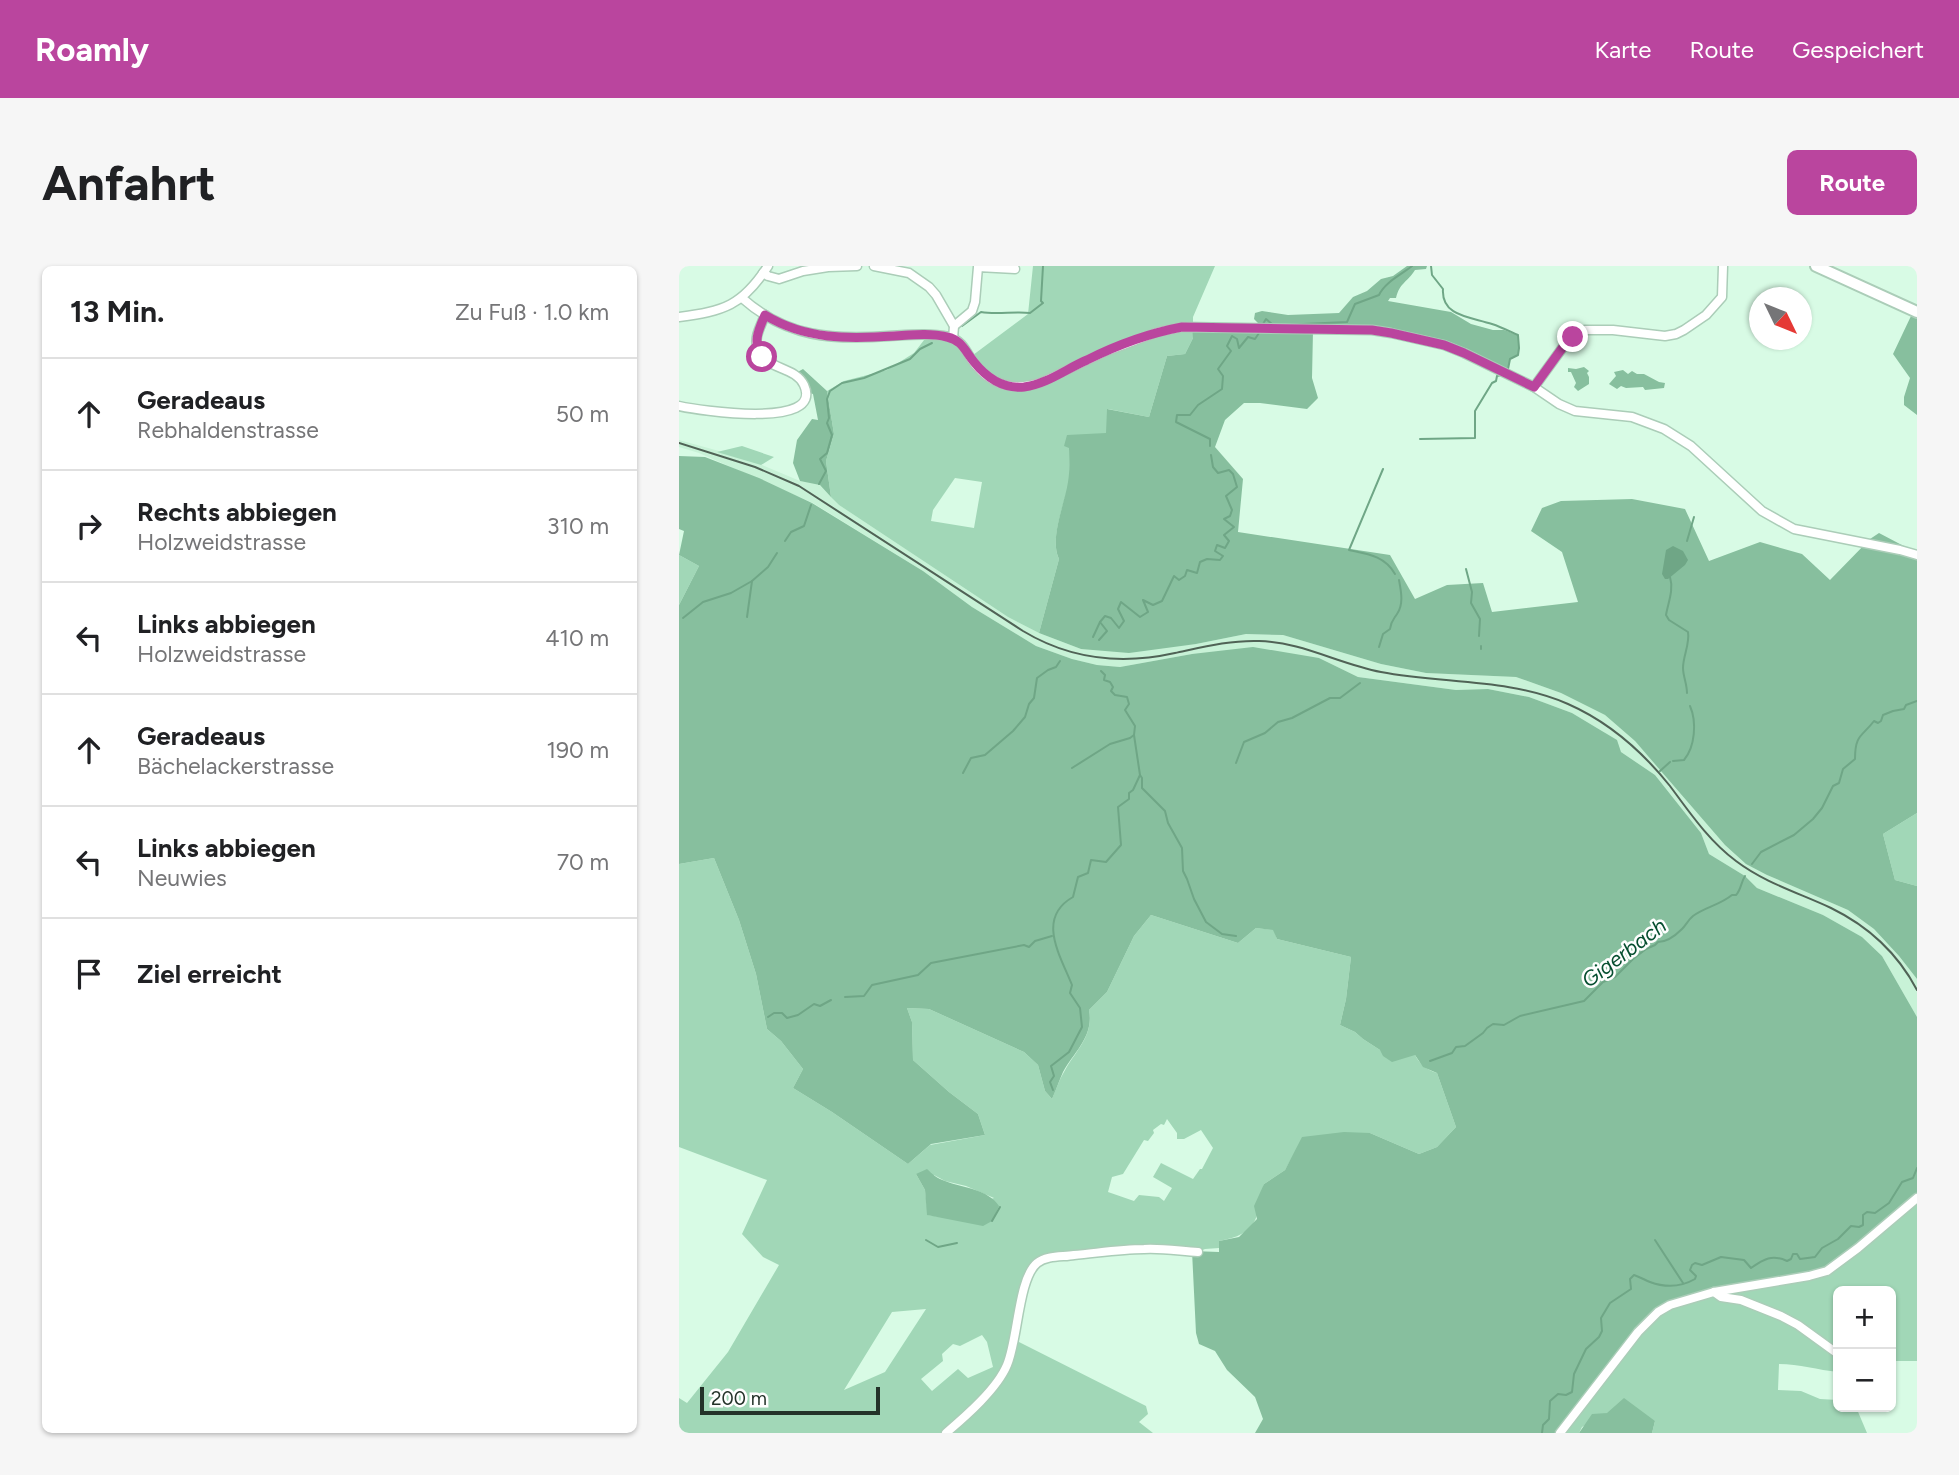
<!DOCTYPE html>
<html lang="de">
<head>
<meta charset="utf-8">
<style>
	body { margin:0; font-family:Figtree,sans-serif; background:#f6f6f6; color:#202124 }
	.controls { position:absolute; right:21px; bottom:21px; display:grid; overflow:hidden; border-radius:10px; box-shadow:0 2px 5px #0004 }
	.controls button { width:63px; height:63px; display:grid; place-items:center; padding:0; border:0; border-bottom:2px solid #e0e0e0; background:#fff; color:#202124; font:35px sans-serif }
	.compass { position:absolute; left:1070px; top:21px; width:63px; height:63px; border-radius:50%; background:#fff; box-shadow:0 2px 5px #0004; rotate:133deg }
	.scale { position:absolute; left:21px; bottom:18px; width:180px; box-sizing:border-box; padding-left:7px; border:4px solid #243229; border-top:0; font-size:19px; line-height:24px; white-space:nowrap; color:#243229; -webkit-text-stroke:5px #fefefe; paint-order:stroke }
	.stop { position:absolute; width:21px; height:21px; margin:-16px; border:5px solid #ba459e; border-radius:50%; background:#fff }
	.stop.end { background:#ba459e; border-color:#fff; box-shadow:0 2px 7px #0008 }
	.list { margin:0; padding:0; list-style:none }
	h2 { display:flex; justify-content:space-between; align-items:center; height:91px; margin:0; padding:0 28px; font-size:30px }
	h2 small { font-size:23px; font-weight:400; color:#757577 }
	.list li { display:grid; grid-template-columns:46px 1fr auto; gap:21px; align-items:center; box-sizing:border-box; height:112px; padding:0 28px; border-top:2px solid #e0e0e0 }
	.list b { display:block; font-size:26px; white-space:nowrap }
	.list p { margin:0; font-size:23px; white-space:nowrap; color:#757577 }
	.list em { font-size:23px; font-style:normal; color:#757577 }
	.icon { flex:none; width:38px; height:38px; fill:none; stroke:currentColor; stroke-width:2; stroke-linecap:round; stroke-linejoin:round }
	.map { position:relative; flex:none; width:1238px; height:1167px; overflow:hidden; border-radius:10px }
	header { display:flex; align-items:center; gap:42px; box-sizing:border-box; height:98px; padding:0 35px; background:#ba459e; color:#fff }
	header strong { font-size:33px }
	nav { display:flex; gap:38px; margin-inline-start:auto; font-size:24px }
	.intro { display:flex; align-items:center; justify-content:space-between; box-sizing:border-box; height:168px; padding:0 42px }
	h1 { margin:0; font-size:49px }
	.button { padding:18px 32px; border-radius:10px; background:#ba459e; color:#fff; font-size:24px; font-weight:700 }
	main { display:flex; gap:42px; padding:0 42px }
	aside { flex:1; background:#fff; border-radius:10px; box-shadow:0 2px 5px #0004 }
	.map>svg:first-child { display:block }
	.built { fill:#c8f2d7 }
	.green { fill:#a1d7b7; fill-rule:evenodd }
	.forest { fill:#87bf9e }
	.water { fill:#6fa686 }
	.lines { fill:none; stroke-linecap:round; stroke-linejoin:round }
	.stream { stroke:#6fa686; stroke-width:2 }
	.minor-casing { stroke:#abcdb8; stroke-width:11 }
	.major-casing { stroke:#abcdb8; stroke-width:14 }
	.minor { stroke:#fff; stroke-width:8 }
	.major { stroke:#fff; stroke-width:10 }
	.rail { stroke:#506356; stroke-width:2 }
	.route { stroke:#ba459e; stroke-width:9 }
	.labels { text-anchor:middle; stroke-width:5; stroke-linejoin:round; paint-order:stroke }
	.water-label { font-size:21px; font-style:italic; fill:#054e2f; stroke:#fefefe }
</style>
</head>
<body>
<header>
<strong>Roamly</strong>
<nav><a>Karte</a><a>Route</a><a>Gespeichert</a></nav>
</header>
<div class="intro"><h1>Anfahrt</h1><a class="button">Route</a></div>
<main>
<aside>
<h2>13 Min.<small>Zu Fuß · 1.0 km</small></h2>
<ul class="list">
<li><svg class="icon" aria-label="ahead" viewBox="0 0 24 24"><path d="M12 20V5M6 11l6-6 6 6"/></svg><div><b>Geradeaus</b><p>Rebhaldenstrasse</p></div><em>50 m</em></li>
<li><svg class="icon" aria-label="right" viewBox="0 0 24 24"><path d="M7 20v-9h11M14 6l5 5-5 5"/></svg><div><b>Rechts abbiegen</b><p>Holzweidstrasse</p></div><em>310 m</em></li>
<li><svg class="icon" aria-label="left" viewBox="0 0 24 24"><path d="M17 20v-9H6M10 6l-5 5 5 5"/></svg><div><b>Links abbiegen</b><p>Holzweidstrasse</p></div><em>410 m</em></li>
<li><svg class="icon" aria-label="ahead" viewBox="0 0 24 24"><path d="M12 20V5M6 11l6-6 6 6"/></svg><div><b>Geradeaus</b><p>Bächelackerstrasse</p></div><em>190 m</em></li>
<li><svg class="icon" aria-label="left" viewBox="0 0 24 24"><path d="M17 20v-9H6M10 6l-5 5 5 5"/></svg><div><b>Links abbiegen</b><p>Neuwies</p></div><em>70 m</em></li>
<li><svg class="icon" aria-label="arrive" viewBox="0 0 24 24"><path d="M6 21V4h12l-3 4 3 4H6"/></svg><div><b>Ziel erreicht</b></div></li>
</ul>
</aside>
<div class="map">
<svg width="1238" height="1167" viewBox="0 0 1238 1167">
	<rect width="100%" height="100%" fill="#d8fbe5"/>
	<path class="built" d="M0,174L69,193L121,215L141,218L160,239L329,351L360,367L402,383L517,378L567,368L604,369L702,398L747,407L837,411L882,427L926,449L956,475L994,517L1088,609L1169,644L1195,663L1220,690L1238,713V751L1203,690L1183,671L1144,649L1078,622L1066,610L1030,588L1022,567L976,509L942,486L925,466L893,447L850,431L809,423L777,424L679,411L640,392L513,388L441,401L418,399L393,393L357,380L293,341L244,305L134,237L20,187L0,181Z"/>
	<g class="green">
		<path d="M354,0H536L514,51V72L506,88L488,90L470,151L429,143L428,167L390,181C390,193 391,205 390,216C386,237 370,273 380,293L360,367L329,351L160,239L152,231L147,195L155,168L148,125L165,115L208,104L235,87L252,65L278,72L294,89L349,48ZM276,212L303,216L295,262L252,255L254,244Z"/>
		<path d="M63,180L95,191L82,199L38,186Z"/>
		<path d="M0,289L20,300L0,339Z"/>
		<path d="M1238,547V620L1216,614L1204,568Z"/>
		<path d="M35,592L60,654L77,708L88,763L102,775L124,803L114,822L153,846L229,898L251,879L306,869L299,848L270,826L234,794L233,756L228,742L250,743L345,786L359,799L366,825L373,833C377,824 380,814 385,806C396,785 415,770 410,744L428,726L455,670L472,649L559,677L577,662L595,664L598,673L672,691L667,733L661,759L676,766L684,773L701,784L736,789C741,799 748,804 758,807L777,861L758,881L740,888L691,867L623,874L606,904L585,918C578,953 579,968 540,975V982L526,983L519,986L480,983L371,992L353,1003L336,1074L467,1140L469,1148L460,1156L474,1167H0V1132L8,1137L49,1086L100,999L84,991L63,968L88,914L0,881V598ZM488,853L498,867V873H505L522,864L534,882L523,903H521L514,913L482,897L474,911L493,922L485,935L480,931L460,929L455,935L429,926L433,911L444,908L465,874L469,875L475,867L474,864L482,858L485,859ZM237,908L255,909L266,915L287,920L315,932L262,951L249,949L246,924ZM247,1043L206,1106L165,1124L213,1046ZM303,1069L308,1076L314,1101L289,1112L279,1103L253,1125L242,1113L264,1095L263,1088L274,1078L281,1080Z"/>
		<path d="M1238,932V1095H1212V1025H1159V1106C1139,1104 1120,1098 1100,1098L1099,1124L1122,1125L1141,1133L1159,1134V1141H1177L1188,1167H973L976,1155L928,1147L903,1161L900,1167H881L979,1046Z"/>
	</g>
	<g class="forest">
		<path d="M728,0H748L747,3L736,4C728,17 721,16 717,32H711L709,35L772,46L792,58L814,64H825L839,69L840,82L839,89L831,93L828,104L785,87L712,67L582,60L575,53L576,47L583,45L609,49L660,47L674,31L688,25L702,13L714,10Z"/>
		<path d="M1232,50L1238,53V149L1225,139V131L1231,112L1214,88Z"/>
		<path d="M513,60L634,65L633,112L639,132L628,143L581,137H565L546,154L536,181L564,213L559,266L711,289L736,333L768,319L804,317L813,346L899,336L883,286L852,265L863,242L882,235L953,233L1006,243L1030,295L1081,276L1123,288L1151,314L1191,273L1200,267L1238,287V547L1204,568L1216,614L1238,620V713L1220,690L1195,663L1169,644L1088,609L1067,598L1046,579L956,475L926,449L882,427L837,411L747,407L702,398L604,369L567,368L517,378L450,387L402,383L360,367L380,293C370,273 386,237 389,216C391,205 390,193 390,182L385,180L388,169L427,167L428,143L470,151L488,90L506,88L514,72Z"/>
		<path d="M905,101L910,105L908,107L910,111V118L899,125L895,121L897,117L892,106H889V102L897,103Z"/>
		<path d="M124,103L148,125L155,168L147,195L152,231L141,219L121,215L114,197L118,174L133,153L139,154L134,128L127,126L115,108Z"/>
		<path d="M944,104L949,108L953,105L958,108H965L980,116L986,117L985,122L966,124L964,121L947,122L942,120L938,123L930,118L937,110L935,106Z"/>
		<path d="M0,190L26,191L80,212L133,237L244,305L293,341L357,380L393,393L418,399L441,401L513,388L574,381L640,392L679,411L777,424L809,423L850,431L893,447L938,474L942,486L976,509L1022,567L1030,588L1066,610L1078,622L1144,649L1183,671L1203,690L1238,751V932L1148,1005L1035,1026L979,1046L881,1167H576L584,1153L576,1131L548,1104L536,1085L520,1078L517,1067L513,985L540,986V975L560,971L578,953L575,940L585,918L606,904L623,871L665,866L691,867L740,888L758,881L777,861L758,807L744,801L736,789L713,796L704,790L701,784L684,773L676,766L661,759L667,733L672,691L598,673L594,664L577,662L559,677L472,649L455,670L428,726L410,744C415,770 396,785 384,806C380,815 377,824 373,833L366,825L359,799L345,786L250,743L228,742L233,756L234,794L270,826L299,848L306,869L252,878L229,898L153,846L114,822L124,803L102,775L88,763L77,708L60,654L35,592L0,598V339L20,300L0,289L5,265L0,263Z"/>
		<path d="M248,903C253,908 259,913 266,915C284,922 309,923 320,940L313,955L304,960L248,949L246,924L237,908Z"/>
		<path d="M945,1132L976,1155L973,1167H900L913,1148L928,1147Z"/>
	</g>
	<path class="water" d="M994,280L1004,285L1009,294L1006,299L989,313H986L983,308L987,284Z"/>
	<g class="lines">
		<g class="stream">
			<path d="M752,0L753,9L764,23C762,51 793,51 813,58C822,61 830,65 839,69L840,82L839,89L831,93L829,103"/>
			<path d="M584,58L587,53L594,59"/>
			<path d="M603,59L668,56L676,38L700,29C706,16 722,9 733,0"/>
			<path d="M283,60L302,46C318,49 335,45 351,47L364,37L362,35L364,0"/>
			<path d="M741,173L796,172V145L813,117L817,115L818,110L822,109"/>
			<path d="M531,180V173L497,156L498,149H511L519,139L543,123L544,110L539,103L552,85L548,80L553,70L558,73L560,82L569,71L576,73L580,67"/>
			<path d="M704,203L670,284C689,288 706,290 716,308"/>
			<path d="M140,218L147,205L141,193L148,187L153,169L148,157L150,152L148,133L151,125L163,117L185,112L231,93L241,83L253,77"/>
			<path d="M106,275L112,266L125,260L132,239"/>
			<path d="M1008,275L1015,251"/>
			<path d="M787,303L793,326L792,337L801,353L800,370"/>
			<path d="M991,311C995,324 989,337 987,349L990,354L1009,366C1011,378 1004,390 1004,402C1004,410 1008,418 1008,427"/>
			<path d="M68,351L73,315L89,301L98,287"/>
			<path d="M4,352L24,336L52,327L73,315"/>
			<path d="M414,371L421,356"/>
			<path d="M420,374L428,365L421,356L426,350L432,352L440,362L445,355L439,343L442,336L461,351L469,346L464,334L474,339L483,335L495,310L500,314L506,310L508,304L518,307L521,296L528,293L541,294L544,290L536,285L538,279L546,282L550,275L545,269L555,261L545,253L551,250L553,244L547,230L558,221L554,208L550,204L539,207L534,201L532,189"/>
			<path d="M802,380V383"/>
			<path d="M700,381L704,368L711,363C712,355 714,354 718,348C725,338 722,325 720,314"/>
			<path d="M994,495L1005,494C1016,481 1018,456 1011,440"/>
			<path d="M557,497L565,476L586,467L599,456L613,452L651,432H661L681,417"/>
			<path d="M393,502L431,478L451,472L455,469"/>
			<path d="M981,505L991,496"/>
			<path d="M284,507L292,492L306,489L334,465L346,451L350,438L355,432L358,412L369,404L377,401L381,395"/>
			<path d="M461,509L463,512V522L486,545L489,557L503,582L504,605L508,613L515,633L527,656L543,668L557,670"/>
			<path d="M1073,598L1082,586L1115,569L1134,553L1143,542L1154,520L1160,517L1164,503L1176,493C1176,468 1183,471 1195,455L1199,457L1202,455L1204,449L1214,445L1225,443L1227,439L1238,435"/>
			<path d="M166,731L185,730L193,719L239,709L252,697L345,679L350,681L356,675L373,670"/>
			<path d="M89,751L95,747H103L108,752L119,749L135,738L141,740L152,734"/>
			<path d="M751,795L773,787L777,781L786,780L804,767L808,762L814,758L825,759L841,750L905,735L924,716L936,711L954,693L967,683L976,679L979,676C988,676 997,669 1003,663C1007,659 1009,654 1014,650C1026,641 1041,639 1053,629H1057C1062,624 1062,616 1066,610"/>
			<path d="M374,824L371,816L375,810L372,800L390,786L403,761L401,742L391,727L393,719C381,689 357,652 394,631L399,611L409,607L412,594L427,596L442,579L439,541L450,533V527L454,524L461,509L455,469L456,460L446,444L450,438L448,431L436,429L432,425L434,421L431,416L425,414L426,409L422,405"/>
			<path d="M313,955L321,941"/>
			<path d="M247,974L259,981L278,977"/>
			<path d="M976,974L1004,1017"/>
			<path d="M863,1167L864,1159L870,1153L871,1135L879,1128L887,1129L893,1126L895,1108L907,1083L920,1071L923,1065L922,1052L931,1037L952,1023L951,1013L955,1009C961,1011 966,1014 971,1016C987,1022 1002,1021 1016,1013L1017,1010L1011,1004L1013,999L1016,997L1023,999L1042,991L1065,994L1072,1002C1085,993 1093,988 1108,995L1112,993L1114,988H1118L1121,993L1136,991L1143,982L1159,973L1172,960L1180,961L1184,959V949L1188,946L1196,947L1210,937L1223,916L1234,912L1238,902"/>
		</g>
		<g class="minor-casing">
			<g id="minor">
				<path d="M195,0L230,7L250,21L257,29L275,60L274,73"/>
				<path d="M84,7L89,10L100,13L124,5L149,1L178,0"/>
				<path d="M63,32C108,72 154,74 210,70C230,69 251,67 270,71C282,74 286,83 292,93C310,119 334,126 363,116L428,85L479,66L504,61L693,64L712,67L765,79L785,87L855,121L880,138L896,145L953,151L985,163L1012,180L1083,245L1115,263L1221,284L1238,289"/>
				<path d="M0,51C45,45 63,40 89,0"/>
				<path d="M275,60L293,45L296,36L299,1L336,3"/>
				<path d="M855,121L887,77L906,64H934L986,70L997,68L1005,64L1027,49L1043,31L1044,0"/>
				<path d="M0,140C18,144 146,164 125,119C116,100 87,104 79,84C74,72 82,60 86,49"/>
				<path d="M1035,1026L1042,1031L1062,1034L1102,1050L1119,1059L1159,1088"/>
				<path d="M267,1167C287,1150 318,1123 328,1099C339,1074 339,1013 358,997C368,989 384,991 395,989C418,987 441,983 465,983C483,982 501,985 519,986"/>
				<path d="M881,1167L959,1066L979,1046L991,1039L1035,1026L1130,1010L1148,1005L1179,982L1238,932"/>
			</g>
		</g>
		<g class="major-casing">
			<path id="major" d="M1137,0L1238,46"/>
		</g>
		<use href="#minor" class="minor"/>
		<use href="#major" class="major"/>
		<path class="rail" d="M0,177L76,201L120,220L344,365C392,394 442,399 496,387C524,381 551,374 580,375C623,376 660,398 702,406C765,418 829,412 889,438C930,456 963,485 991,520C1011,547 1030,575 1057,595C1086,617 1120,627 1152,642C1189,660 1219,688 1238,724"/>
	</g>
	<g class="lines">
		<path class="route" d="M83,91C73,76 80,63 86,49C127,74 170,73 215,70C233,69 251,67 268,71C283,74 286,85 295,96C307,111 324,123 345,121C368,118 387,103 408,94C438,79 471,67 503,61L693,64L712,67L765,79L785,87L855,121L884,81L894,71"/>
	</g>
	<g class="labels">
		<g class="water-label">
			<text transform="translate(945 687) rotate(-37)" y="7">Gigerbach</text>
		</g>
	</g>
</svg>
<div class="controls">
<button>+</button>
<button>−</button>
</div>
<svg class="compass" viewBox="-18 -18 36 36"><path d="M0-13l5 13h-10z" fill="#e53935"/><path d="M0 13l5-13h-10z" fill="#757577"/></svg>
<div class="scale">200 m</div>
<div class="stop" style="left:83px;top:91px"></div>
<div class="stop end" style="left:894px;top:71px"></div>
</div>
</main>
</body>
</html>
